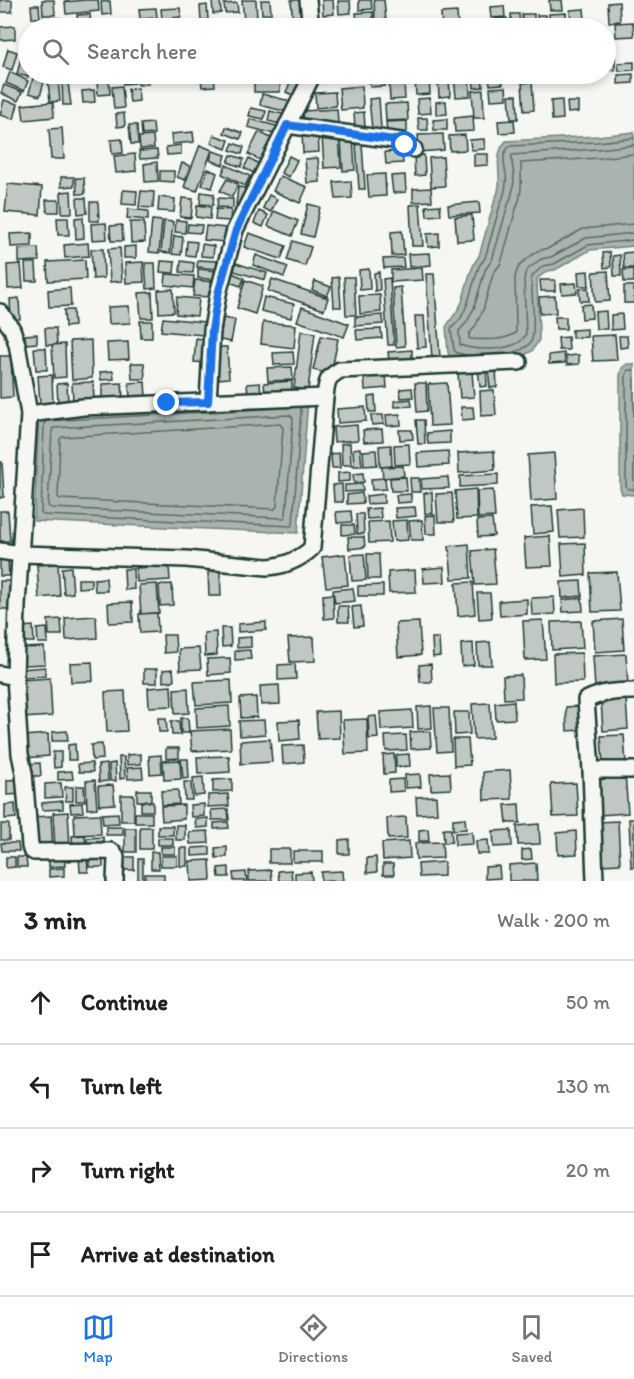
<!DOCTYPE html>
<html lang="en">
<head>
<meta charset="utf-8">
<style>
	body { margin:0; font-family:Itim,sans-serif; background:#f6f6f6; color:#202124 }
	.stop { position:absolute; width:18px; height:18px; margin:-14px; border:4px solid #1a73e8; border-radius:50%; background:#fff }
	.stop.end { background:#1a73e8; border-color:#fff; box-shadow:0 2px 6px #0008 }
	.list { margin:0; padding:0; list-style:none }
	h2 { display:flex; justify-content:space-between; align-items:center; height:78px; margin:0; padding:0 24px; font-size:26px }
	h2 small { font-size:20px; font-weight:400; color:#757577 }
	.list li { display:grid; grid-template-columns:39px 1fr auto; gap:18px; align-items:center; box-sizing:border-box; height:84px; padding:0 24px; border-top:2px solid #e0e0e0 }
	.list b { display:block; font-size:22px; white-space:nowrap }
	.list em { font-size:20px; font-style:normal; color:#757577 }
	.icon { flex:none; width:33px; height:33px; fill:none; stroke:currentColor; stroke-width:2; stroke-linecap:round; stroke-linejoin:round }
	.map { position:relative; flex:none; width:634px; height:881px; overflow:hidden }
	.search { position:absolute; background:#fff; box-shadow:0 3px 9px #0003; left:18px; right:18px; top:18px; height:66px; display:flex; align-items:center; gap:15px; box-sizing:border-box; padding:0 21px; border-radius:33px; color:#757577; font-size:22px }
	.sheet { height:414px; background:#fff }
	nav { display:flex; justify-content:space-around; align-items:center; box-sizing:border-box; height:84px; border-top:2px solid #e0e0e0; background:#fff; font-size:16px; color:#757577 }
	nav a { display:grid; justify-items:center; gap:3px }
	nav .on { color:#1a73e8 }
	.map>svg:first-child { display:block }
	.water { fill:#aab3ae; stroke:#72847d; stroke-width:1.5 }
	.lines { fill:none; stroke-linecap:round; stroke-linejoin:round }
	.shore { stroke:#576c65; stroke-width:1.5 }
	.building { fill:#c1c8c3; stroke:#1f3d34; stroke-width:1.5 }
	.minor-casing { stroke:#1f3d34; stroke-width:20 }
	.minor { stroke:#f6f6f2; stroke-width:15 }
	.route { stroke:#1a73e8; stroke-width:8 }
</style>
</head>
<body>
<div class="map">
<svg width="634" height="881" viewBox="0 0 634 881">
	<rect width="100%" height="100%" fill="#f6f6f2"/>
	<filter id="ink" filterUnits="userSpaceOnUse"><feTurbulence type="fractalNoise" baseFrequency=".0167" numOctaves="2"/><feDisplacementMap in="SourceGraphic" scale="12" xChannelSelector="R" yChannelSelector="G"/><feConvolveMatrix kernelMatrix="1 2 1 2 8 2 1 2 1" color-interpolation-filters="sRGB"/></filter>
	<g filter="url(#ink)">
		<g class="water">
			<path d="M634,132V246L590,250L555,270L547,271L537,279L539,334V340L532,351L521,357H452L448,353L446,327C451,318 458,312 462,302C467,286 469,269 479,256L495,199C506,180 490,158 506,141L597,136Z"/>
			<path d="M627,364H634V495L622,494L620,488V375L622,368Z"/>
			<path d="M308,400L298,533L34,521L39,415Z"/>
		</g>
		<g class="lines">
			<g class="shore">
				<path d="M634,145L598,149L512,155C511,162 513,168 514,175C514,184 512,197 508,205L492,260L485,270L474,308L467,322L459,331L460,345C476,351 519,352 526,334L524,280L525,274L528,269L541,259L551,257L586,238L634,233"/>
				<path d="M634,154L599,158L521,163C521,178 523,194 516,209L501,263L493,274L483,310L475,327L469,334V338L471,339C486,340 503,341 516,333L515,277L518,268L522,263L537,251L549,248L583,229L634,224"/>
				<path d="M511,353C518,351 526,349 531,342C536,333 532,293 531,280L533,275L543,266L554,264L588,245L634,240"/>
				<path d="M467,355L457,353L454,350L451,329L461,318L467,305L479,266L485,258L501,202C505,195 507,182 506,174C504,163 501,154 510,146L597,142L634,138"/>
				<path d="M634,370H628L626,376V486L628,489H634"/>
				<path d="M634,378V481"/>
				<path d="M279,408L46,421L44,424L41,513L43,515L291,526L293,524L301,410L299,407"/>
				<path d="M290,415L293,418L286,516L284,518L51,508L48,506L52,431L53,428Z"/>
				<path d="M280,424L283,428L277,506L275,509L60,499L58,497L60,439L62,437Z"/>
			</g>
		</g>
		<g class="building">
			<rect x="0" y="0" width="12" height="12"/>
			<path d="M42,0H54L55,15H43Z"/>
			<path d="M85,0H98L99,11L66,14L65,2Z"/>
			<path d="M212,0H220L221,13L213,14Z"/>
			<path d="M242,0H256L257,20L244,21Z"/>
			<path d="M261,0H270L271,14H262Z"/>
			<path d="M291,0H304L306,23L293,24Z"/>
			<path d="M322,0H333L334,14L323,15Z"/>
			<path d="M359,0H371L372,9L359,10Z"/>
			<path d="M374,0H384L386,21H375Z"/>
			<path d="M549,0H562L563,10H550Z"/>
			<path d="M110,1L111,14L102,15L101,2Z"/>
			<path d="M338,1H350L351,13L339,14Z"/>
			<path d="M619,2L620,21L609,22L608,3Z"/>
			<path d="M237,3L238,12L225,13L224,4Z"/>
			<path d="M31,5H39L40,18H32Z"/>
			<path d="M207,5L208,20L201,21L200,6Z"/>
			<path d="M504,6L505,17L491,18L490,7Z"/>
			<path d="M156,8L157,18L140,19L139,9Z"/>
			<path d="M180,8L181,17L162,19L161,9Z"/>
			<path d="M584,9L585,20L571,21L570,10Z"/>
			<path d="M373,12V20L357,21L356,13Z"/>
			<path d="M457,12L458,28H442L441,13Z"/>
			<path d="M566,13L567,28H550L549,14Z"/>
			<path d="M90,14L91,25L78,26L77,15Z"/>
			<path d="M511,14H519L520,28H511Z"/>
			<rect x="522" y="14" width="12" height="9"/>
			<path d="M537,15H546V27H538Z"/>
			<path d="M275,17V28H264L263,18Z"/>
			<path d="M48,18H60L61,28H48Z"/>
			<path d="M507,18L508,28H496L495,19Z"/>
			<path d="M151,19L152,28H138L137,20Z"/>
			<path d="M347,19V28H325L324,21Z"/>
			<path d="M587,21V28H574L573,22Z"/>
			<path d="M171,22V28H155L154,23Z"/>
			<path d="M633,22L634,36L616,37L615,23Z"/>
			<path d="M378,23L379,28H356L355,24Z"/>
			<path d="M15,26V39L0,40V27Z"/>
			<path d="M8,49L17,52L12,70L3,67Z"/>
			<path d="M22,54L28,55V77L17,74Z"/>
			<path d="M615,58V70H606V59Z"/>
			<path d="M634,62V70L619,71L618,63Z"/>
			<path d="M10,72L28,81L24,91L6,83Z"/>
			<path d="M34,74L46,75L40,96L29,93Z"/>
			<path d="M82,74H94L95,81L83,82Z"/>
			<path d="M122,74H134L135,83L123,84Z"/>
			<path d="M137,74H147L148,84L138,85Z"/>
			<rect x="254" y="74" width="26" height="18"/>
			<path d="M294,74L305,79L297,97L286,92Z"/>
			<path d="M469,74L470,96L456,97L454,75Z"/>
			<path d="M473,74H482L483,87L474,88Z"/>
			<path d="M547,74H570L571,77L547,78Z"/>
			<path d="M633,74V83L618,84V75Z"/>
			<path d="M385,75V86L370,87L369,76Z"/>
			<path d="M214,76L215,86L202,87L201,77Z"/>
			<path d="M489,76H502L503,84L490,85Z"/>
			<path d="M429,77L430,94L416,95L415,78Z"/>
			<path d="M449,77L450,96L439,97L438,78Z"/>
			<path d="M58,79L60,101L50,102L48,80Z"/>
			<path d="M109,80L110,94L98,95L97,81Z"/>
			<path d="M404,82L405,99L390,100L389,83Z"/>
			<path d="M532,82L534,110L524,111L522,83Z"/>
			<path d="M62,83H68L71,105H63Z"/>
			<path d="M4,85L22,92L18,101L1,93Z"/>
			<path d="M122,86L124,108L114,109L112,87Z"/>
			<path d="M362,86L363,108L341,110L339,88Z"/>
			<path d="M506,87L507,99L491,100L490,88Z"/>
			<path d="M138,88L139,101L130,102L128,89Z"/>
			<path d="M94,90L95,102L83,103L82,91Z"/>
			<path d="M483,90L484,118H474L472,91Z"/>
			<path d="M335,92L336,106L316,108L315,93Z"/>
			<path d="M262,94L290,101L287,112L260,105Z"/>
			<path d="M509,95H517L518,119H511Z"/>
			<path d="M379,98L381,129H372L369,99Z"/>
			<path d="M430,98L431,113L418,114L417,99Z"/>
			<path d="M4,100L18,104L14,119L0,115Z"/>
			<path d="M562,100L563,119L552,120L551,101Z"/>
			<path d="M446,101L447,114L436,115V102Z"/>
			<path d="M53,102L54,117L24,120L22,105Z"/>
			<path d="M567,102H578V112L568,113Z"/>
			<path d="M407,103L408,120L386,121L385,104Z"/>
			<path d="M251,108L266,111L264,119L249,116Z"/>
			<path d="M337,109L338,123L304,125L303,111Z"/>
			<path d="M270,111L286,115L284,125L268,121Z"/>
			<path d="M364,112L365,128H355L354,113Z"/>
			<path d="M124,113L125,126L117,127L116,114Z"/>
			<path d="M473,116L474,131L455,132L454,118Z"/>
			<path d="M418,118H427L428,130H419Z"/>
			<path d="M250,119L280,127L278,135L248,127Z"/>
			<path d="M447,119V130H434L433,120Z"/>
			<path d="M514,120L515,132L499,133L498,121Z"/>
			<path d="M407,121V132L387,133L386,122Z"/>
			<path d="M153,123L154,134L142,135L141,124Z"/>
			<path d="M129,125H137L138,144H131Z"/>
			<path d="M226,127L243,133L240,139L224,133Z"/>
			<path d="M62,128L64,159H51L49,129Z"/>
			<path d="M318,131L319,152L303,153L302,132Z"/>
			<path d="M193,132L194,142L172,144L171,134Z"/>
			<path d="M259,132L275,140L264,162L248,154Z"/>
			<path d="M339,134L341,167L324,168L322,135Z"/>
			<path d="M443,134L444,150L419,152L418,135Z"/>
			<path d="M214,135L229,140L226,149L211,143Z"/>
			<path d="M465,135L466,150L450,151L449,136Z"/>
			<path d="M153,136L154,148L140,149L139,137Z"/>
			<path d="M122,139L123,153L112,154L111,140Z"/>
			<path d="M353,139L355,170L343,171L341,140Z"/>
			<path d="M484,139L485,149L471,150L470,140Z"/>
			<path d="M233,143L244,147L242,154L230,150Z"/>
			<path d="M356,144H362L365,189H359Z"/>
			<path d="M181,145V154L167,155L166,147Z"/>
			<path d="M200,145L212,150L197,191L184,187Z"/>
			<path d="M157,150L158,158L140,159L139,151Z"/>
			<path d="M213,151L226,155L223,165L210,160Z"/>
			<path d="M402,151L403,163L386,164L385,152Z"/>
			<path d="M135,154L136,171L116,173L114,156Z"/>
			<path d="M474,154H488V165L474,166Z"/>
			<path d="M231,155L244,159L241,167L228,162Z"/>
			<path d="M424,155L425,175L415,176L414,156Z"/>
			<path d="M289,156L297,160L289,177L281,173Z"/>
			<path d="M443,157L445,186L431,187L429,158Z"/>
			<path d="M249,158L264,167L259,176L244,168Z"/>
			<path d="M318,158L320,182L307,183L305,159Z"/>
			<path d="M157,162L158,181L145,182L144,164Z"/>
			<path d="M182,163L190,166L185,180L177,177Z"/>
			<path d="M226,165L250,176L245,186L222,174Z"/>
			<path d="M208,169L217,173L212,188L202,185Z"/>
			<path d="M160,171H174V182L160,181Z"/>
			<path d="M385,174L386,196L369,197L367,175Z"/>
			<path d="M405,175L406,192L393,193L391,176Z"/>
			<path d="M280,176L307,187L300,203L273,191Z"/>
			<path d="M61,177H74V186L61,187Z"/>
			<path d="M76,178H84L85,194H77Z"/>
			<path d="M227,179L238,184L232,197L220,191Z"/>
			<path d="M351,181L352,198L336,199L334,182Z"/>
			<path d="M8,184L42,187L40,215L5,212Z"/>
			<path d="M238,187L245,188L243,206L236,205Z"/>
			<path d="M431,188L432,201L413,202V189Z"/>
			<path d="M123,190L137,191L136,205L122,204Z"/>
			<path d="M71,191L72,213H62L61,192Z"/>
			<path d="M141,191L154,192L153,208L139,207Z"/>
			<path d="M201,192L214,194L213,205L200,204Z"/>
			<path d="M269,195L277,199L271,212L263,208Z"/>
			<path d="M159,197L175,199L174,212L158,211Z"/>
			<path d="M77,198H86L87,213L78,214Z"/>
			<path d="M182,198L193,199L191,218L180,217Z"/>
			<path d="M218,198L233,199V208L217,207Z"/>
			<path d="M46,200H59V212H47Z"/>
			<path d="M90,202H98L99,221H90Z"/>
			<path d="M479,202L480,213L449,215L448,205Z"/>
			<path d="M308,204L320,207L313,237L301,234Z"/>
			<path d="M420,204L423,246H412L410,205Z"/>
			<path d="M197,205L211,207L210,219L196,217Z"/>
			<path d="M440,205L441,215L427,216L426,206Z"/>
			<path d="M128,209L148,211V220L127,218Z"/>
			<path d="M216,209L231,210L230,221L215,220Z"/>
			<path d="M259,211L268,215L263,227L254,223Z"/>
			<path d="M274,211L298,221L292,236L268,226Z"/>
			<path d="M472,215L474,240L457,241L455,217Z"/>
			<path d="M83,217L84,238L76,239L75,218Z"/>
			<path d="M57,218H68L69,235H58Z"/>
			<path d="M152,220L162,221L159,253L149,252Z"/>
			<path d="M176,220L186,221L185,233L175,232Z"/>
			<path d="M164,221L173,222L170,253L161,252Z"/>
			<path d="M130,222H144L145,242L131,243Z"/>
			<path d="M106,223L107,239L92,240L91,224Z"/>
			<path d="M188,224L202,225L201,233L187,232Z"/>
			<path d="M122,225L123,241H111L110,226Z"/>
			<path d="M206,226L226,228L225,242L204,240Z"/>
			<path d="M402,231L404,255L392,256L391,232Z"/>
			<path d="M32,233V246L11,247L10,234Z"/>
			<path d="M249,233L286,246L281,259L244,247Z"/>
			<path d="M439,233V246L428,247L427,234Z"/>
			<path d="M174,236L183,237L181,255L172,254Z"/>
			<path d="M187,241L197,242L195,256L186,255Z"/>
			<path d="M293,241L311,247L305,266L287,260Z"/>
			<path d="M88,243L89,256L65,258L64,245Z"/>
			<path d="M202,244L214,246L213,257L201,256Z"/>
			<path d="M136,246V258H124V247Z"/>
			<path d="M38,248L39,261L19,262V249Z"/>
			<path d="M120,248L122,281L110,282L108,249Z"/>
			<path d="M91,249H103L104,278L93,279Z"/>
			<path d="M610,252L611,267L604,268L603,253Z"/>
			<path d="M634,252V268H624L623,253Z"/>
			<path d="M430,253L431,265L409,267L408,254Z"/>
			<path d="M256,255L288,267L284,277L253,265Z"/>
			<path d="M620,255L621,276H614L613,256Z"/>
			<path d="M403,258L404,267L384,268L383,259Z"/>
			<path d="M85,260L86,279L48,281L47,262Z"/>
			<path d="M198,260L218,261L217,269L197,267Z"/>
			<path d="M161,261L175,262L174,273L160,272Z"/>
			<path d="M181,261L194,263L193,273L180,272Z"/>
			<path d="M143,262L144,282L126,283L125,263Z"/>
			<path d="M25,263H36L37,281H26Z"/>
			<path d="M145,263H155L156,288L147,289Z"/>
			<path d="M236,263L267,273L265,280L234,271Z"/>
			<path d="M21,264L23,288L8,289L7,265Z"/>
			<path d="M422,268L423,280L391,282V270Z"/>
			<path d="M198,269L217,271V280L198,278Z"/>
			<path d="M369,269L370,289L360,290L359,270Z"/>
			<path d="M634,269V282H624L623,270Z"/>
			<path d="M588,271L589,286H579L578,272Z"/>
			<path d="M608,271L610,301L595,302L593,272Z"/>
			<path d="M379,272L380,290L375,291L374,273Z"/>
			<path d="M232,273L244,278L241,286L229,282Z"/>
			<path d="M166,274L194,276L193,288L165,285Z"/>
			<path d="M426,274H434L440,358L432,359Z"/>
			<path d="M339,277L341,307H334L332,278Z"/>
			<path d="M344,277H354L356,315H346Z"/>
			<path d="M390,278L394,345H388L383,279Z"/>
			<path d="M272,279L328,298L324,310L268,291Z"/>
			<path d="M195,280L214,282L212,297L193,296Z"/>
			<path d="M245,280L263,286L255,314L237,308Z"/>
			<path d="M540,280H555V291H541Z"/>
			<path d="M315,281L331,287L327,296L312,290Z"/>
			<path d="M576,283L577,293L562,294L561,284Z"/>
			<rect x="624" y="286" width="10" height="17"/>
			<path d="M401,287L405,346L396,347L393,288Z"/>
			<path d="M70,288L71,306L49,307L48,290Z"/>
			<path d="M588,288L589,301H580L579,289Z"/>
			<path d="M173,289L174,312L159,313L158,290Z"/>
			<path d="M152,292L153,318H141L139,293Z"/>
			<path d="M380,295L381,312L360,314L359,296Z"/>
			<path d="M555,296L556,313L540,314L539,297Z"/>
			<path d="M177,297L199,299L197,316L176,314Z"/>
			<path d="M264,297L294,304L291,318L261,311Z"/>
			<path d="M19,298L20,319H11L10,299Z"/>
			<path d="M591,304L592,318L582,319L581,305Z"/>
			<path d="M129,306L130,323L109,324L108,307Z"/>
			<path d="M302,307L349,324L344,337L297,321Z"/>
			<path d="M64,310H73L74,326L65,327Z"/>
			<path d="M606,311L607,329H596L595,312Z"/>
			<path d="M622,314L623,329L611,330V315Z"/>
			<path d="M383,315V324L355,326V317Z"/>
			<path d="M415,316H424L426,347L417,348Z"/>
			<path d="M555,317H566V329H556Z"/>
			<path d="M163,318L204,322L203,335L161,331Z"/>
			<path d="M223,318L235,320L231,342L220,340Z"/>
			<path d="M140,321H152V338H141Z"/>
			<path d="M263,322L296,325L294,348L261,344Z"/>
			<path d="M45,328H56L57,345H46Z"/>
			<path d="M381,329L382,338L357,340L356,330Z"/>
			<path d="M587,329V337L572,338V330Z"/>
			<path d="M301,331L315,333L308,390L294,388Z"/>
			<path d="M37,334V343L25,344V335Z"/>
			<path d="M615,335L617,360L593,361L591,336Z"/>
			<path d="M321,336L338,339L331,374L313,370Z"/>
			<path d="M619,336H627L628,347L620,348Z"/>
			<path d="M568,337L569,350H559L558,338Z"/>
			<path d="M196,338L209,340L207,363L194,362Z"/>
			<path d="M91,340L92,378L72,380L70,341Z"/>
			<path d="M128,342L129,359L108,360L107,343Z"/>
			<path d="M65,344L66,377L54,378L52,345Z"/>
			<path d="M215,347H227L229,378L217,379Z"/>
			<path d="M34,348H46L47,370H36Z"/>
			<path d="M412,350V360L389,361L388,352Z"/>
			<path d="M293,352L294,364L274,365L273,353Z"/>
			<path d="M564,353L565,363L549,364V355Z"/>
			<path d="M579,355V364L567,365L566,356Z"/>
			<path d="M0,356H11L13,397L0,398Z"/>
			<path d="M131,363H144L145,379H132Z"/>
			<path d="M292,367L293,380L268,381L267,368Z"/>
			<path d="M486,367L487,386L480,387L478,368Z"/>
			<path d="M488,368H496L497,387L490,388Z"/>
			<path d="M113,371L114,379L101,380L100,372Z"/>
			<path d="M472,372L474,397L460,398L458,373Z"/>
			<path d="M52,375L53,403L40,404L38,376Z"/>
			<path d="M386,375L387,388L365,390L364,376Z"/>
			<path d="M292,381V392L265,394L264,383Z"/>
			<path d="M93,382L94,400L73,401L72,383Z"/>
			<path d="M145,382L146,397L130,398L129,383Z"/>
			<path d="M67,383L68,403L58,404L57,384Z"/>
			<path d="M122,383L123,398L102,399V384Z"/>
			<path d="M260,383L261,395H248L247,384Z"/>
			<path d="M415,383H426L427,411L417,412Z"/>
			<path d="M447,383L450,425L430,426L428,384Z"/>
			<path d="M412,388L413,397L401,398L400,389Z"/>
			<path d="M494,390L496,415L481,416L480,391Z"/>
			<path d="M375,396L376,412H369L368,397Z"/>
			<path d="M411,399L412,406L395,407L394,401Z"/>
			<path d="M365,407L366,421L338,423L337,409Z"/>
			<path d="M461,407H473L474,419L462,420Z"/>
			<path d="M400,414L401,425L387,426L386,415Z"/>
			<path d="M371,415H383L384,424L372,425Z"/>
			<path d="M416,420H424L425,444H418Z"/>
			<path d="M357,425L358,440L334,442L333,427Z"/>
			<path d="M382,429L383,441L364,442L363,430Z"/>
			<path d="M399,430H412L413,439L400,440Z"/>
			<path d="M450,431V443L428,444L427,433Z"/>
			<path d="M350,443L351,465H342L341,444Z"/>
			<path d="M409,444L410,464L395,465L394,445Z"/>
			<path d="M391,445L392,466L380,467L379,446Z"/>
			<path d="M360,448L362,466H354L353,449Z"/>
			<path d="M376,450L377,465L364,466L363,451Z"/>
			<path d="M448,451L449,465L418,467L417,453Z"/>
			<path d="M494,451L495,470L459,473L458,453Z"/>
			<path d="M339,453L340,468H332L331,454Z"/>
			<path d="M554,453L557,499L531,501L528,455Z"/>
			<path d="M0,462H2L4,497L0,498Z"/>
			<path d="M403,466L404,476L383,478L382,467Z"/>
			<path d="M350,472V481L338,482V473Z"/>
			<path d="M363,473L364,482L354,483L353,474Z"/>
			<path d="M498,474V485L460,487V476Z"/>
			<path d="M406,477L407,491H391L390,478Z"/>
			<path d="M448,477L449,488L422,489L421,479Z"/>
			<path d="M385,478L386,489L372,490L371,479Z"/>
			<path d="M410,478H419L420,492H411Z"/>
			<path d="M342,484L343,502H334L333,485Z"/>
			<path d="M362,484L363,491L345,492V485Z"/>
			<path d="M476,489L477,518L457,519L455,491Z"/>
			<path d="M493,490L495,517L478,518L477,491Z"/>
			<path d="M432,492L433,513L425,514L424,493Z"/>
			<path d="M362,493L363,503L347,504V495Z"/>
			<path d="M452,493L454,522H438L436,494Z"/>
			<path d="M384,494V503L367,504L366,496Z"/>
			<path d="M411,494V502L397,503L396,495Z"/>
			<path d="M552,506L554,532L533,534L531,507Z"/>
			<path d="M415,507L416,516L396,518L395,508Z"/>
			<path d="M380,508L381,518L367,519L366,509Z"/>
			<path d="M583,508L584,537L560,538L558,510Z"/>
			<path d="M0,511H8L10,541H0Z"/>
			<path d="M351,511L352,522L337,523L336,512Z"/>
			<path d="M356,514H363L364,534H357Z"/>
			<path d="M435,515L436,534H426L425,516Z"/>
			<path d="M492,519L494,536L478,537L477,520Z"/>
			<path d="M407,520L408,540L394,541L392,521Z"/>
			<path d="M422,520L423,540H411L409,521Z"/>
			<path d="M389,521L390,542L369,543L368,522Z"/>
			<path d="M342,525H354L355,534L342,535Z"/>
			<path d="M550,536L552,566L526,567L524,538Z"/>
			<path d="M348,537H364L365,547L349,549Z"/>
			<path d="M585,543L586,575L563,577L561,544Z"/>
			<path d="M469,544L471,578L452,579L449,546Z"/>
			<path d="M493,549L496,584L475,585L472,551Z"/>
			<path d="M345,554L348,585L326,587L322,557Z"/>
			<path d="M364,554L366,580L352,581L350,555Z"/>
			<path d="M367,554H379L380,579H368Z"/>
			<path d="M0,559H8L9,576H0Z"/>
			<path d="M58,564L60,596L39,598L37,565Z"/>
			<path d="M169,566L170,580L137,582L136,568Z"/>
			<path d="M71,567L73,593L64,594L62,568Z"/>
			<path d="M444,567L445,582L424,583L423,569Z"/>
			<path d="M124,569H133L134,589L125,590Z"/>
			<path d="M415,570L416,592L389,593L388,572Z"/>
			<path d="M220,571L221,596H209L208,572Z"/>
			<path d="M617,572L620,611L592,612L590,573Z"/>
			<path d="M106,578L107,591H95L94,579Z"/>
			<path d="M78,579H91V587L78,588Z"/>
			<rect x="0" y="581" width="14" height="28"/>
			<path d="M581,581L582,596L562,598L561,582Z"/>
			<path d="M473,582L475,614L458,616L456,583Z"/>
			<path d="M157,584L159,613L141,614L139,585Z"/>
			<path d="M172,584L173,605L160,606L159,585Z"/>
			<path d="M383,585V596H358V586Z"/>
			<path d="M353,588L355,601L335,603L333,590Z"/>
			<path d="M477,593H490L492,618L479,619Z"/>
			<path d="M333,594L334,618L324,619L323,595Z"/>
			<path d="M554,597L555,614L532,615L531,598Z"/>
			<path d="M582,598L583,611L563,612L562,600Z"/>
			<path d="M527,599V614L500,616L499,601Z"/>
			<path d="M132,602L133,622L109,623L108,603Z"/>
			<path d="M338,606H348L349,622H338Z"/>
			<path d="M361,606L363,626L354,627L352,607Z"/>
			<path d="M157,613L158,632L140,633L139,614Z"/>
			<path d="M96,616L97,638L66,640L65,618Z"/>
			<path d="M61,619L62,635H49L48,620Z"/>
			<path d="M622,619L624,650L595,652L593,621Z"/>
			<path d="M543,620L546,659L525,660L523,621Z"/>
			<path d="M581,621L583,648L552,650L551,622Z"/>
			<path d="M266,622V630L238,632V624Z"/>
			<path d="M419,622L421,655L398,657L396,623Z"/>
			<path d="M33,626L34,642H23V627Z"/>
			<path d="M47,628L48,643H38L37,629Z"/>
			<path d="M221,628H230L231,646L222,647Z"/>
			<path d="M216,632L217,655L205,656L204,633Z"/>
			<path d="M163,635H175L176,652L164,653Z"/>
			<path d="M251,637V647L237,648V638Z"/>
			<path d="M314,637L315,661L290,662L288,638Z"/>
			<path d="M432,638H439L440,656L433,657Z"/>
			<path d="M490,642L492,665H478L477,643Z"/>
			<path d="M473,643L474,665L462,666L461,644Z"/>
			<path d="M44,647L45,664L24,665L23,648Z"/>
			<path d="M199,648L201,669L180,670L179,649Z"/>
			<path d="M250,650L251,659L235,660V651Z"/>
			<path d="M582,653L583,682L554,683L553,654Z"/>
			<path d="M626,654L628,686L595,688L593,656Z"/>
			<path d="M230,658L231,673L208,675L207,659Z"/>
			<path d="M92,662L93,681L71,682L70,663Z"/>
			<path d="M295,664L296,679L278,680V665Z"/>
			<path d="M431,664L432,682H420L419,665Z"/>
			<path d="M45,667V676L22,677V669Z"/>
			<rect x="144" y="669" width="13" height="14"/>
			<path d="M173,669L174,681L163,682V670Z"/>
			<path d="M521,675L522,698L504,699L503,676Z"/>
			<path d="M50,678L52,716L23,718L21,680Z"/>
			<path d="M231,680L232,703L196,705L194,682Z"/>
			<path d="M279,685L280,704L261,705L260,686Z"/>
			<path d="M171,686L172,706L149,707L148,688Z"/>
			<path d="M188,688L189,713L175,714L174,689Z"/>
			<path d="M125,691L127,731L107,732L105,692Z"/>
			<path d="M256,697L257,717L241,718L240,698Z"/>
			<path d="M626,699L628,729L603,731L601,701Z"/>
			<path d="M514,701L515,719L496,720L495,703Z"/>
			<path d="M490,703L492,738L474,739L472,704Z"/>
			<path d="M229,706L230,726L197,728L196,708Z"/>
			<path d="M431,706L432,728L418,729L417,707Z"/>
			<path d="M579,706L580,730L567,731L566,707Z"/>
			<path d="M434,708H449L451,751L437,752Z"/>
			<path d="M412,710L413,728L381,730L380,712Z"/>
			<path d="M339,711L340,738L318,739L316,712Z"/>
			<path d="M454,712H469L470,734L455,735Z"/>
			<path d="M376,716L378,738L369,739L368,717Z"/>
			<path d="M158,718H166L167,732H159Z"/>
			<path d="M181,718H188L189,733H181Z"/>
			<path d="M367,719L368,753L345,754L343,720Z"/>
			<path d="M264,720L265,734L240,736L239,721Z"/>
			<path d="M299,720L300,739L279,741L278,721Z"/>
			<path d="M171,721H179L180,735H172Z"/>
			<path d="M230,729L231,749L192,751L190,731Z"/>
			<path d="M67,731L68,741H52V732Z"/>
			<path d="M430,731L431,748L411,749L410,732Z"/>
			<path d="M48,734L49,756L25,758L24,736Z"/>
			<path d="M406,735L407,750L386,751L385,736Z"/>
			<path d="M624,735L626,764L603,765L601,736Z"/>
			<path d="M270,739L272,762L241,764L240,741Z"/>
			<path d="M453,739H468L470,765L454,766Z"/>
			<path d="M75,744L76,760H68V745Z"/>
			<path d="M102,744L103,759L92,760L91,745Z"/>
			<path d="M303,745L304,762L283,764L282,746Z"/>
			<path d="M166,748H179V758L166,759Z"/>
			<path d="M53,752H61V767L54,768Z"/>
			<path d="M141,754V764L127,765V755Z"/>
			<path d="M394,754L395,773L384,774L383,755Z"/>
			<path d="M409,754L410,766L396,767V755Z"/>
			<path d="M161,755L162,773L150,774L149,756Z"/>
			<path d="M229,756L230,772L198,774L197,757Z"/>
			<path d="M119,757H124L125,778L120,779Z"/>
			<path d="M181,759H188L189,778L183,779Z"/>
			<path d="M180,760L181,779L164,780L163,761Z"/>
			<path d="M40,763L41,776H26V764Z"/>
			<path d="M92,763L93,772H79L78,764Z"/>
			<path d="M115,763L116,781H110L109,764Z"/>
			<path d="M107,764L108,781L99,782L98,765Z"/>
			<path d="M142,767L143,778L128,779L127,768Z"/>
			<path d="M510,770L512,799L484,800L483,772Z"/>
			<path d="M72,771L73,779L58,780V772Z"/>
			<path d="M450,773L451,789L431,790L430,774Z"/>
			<path d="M625,773L628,813L599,815L596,774Z"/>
			<path d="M420,774L421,787L406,788L405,775Z"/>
			<path d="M203,777L204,795L194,796L193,778Z"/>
			<path d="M24,779V794L7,795V780Z"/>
			<path d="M232,779V791L213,792V780Z"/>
			<path d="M403,779L404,791L389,792V780Z"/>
			<path d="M95,780L97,808L87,809L86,781Z"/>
			<path d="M184,782H191L192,800H185Z"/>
			<path d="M61,783L62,797L45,798V784Z"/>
			<path d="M576,783L578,816L553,817L551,784Z"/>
			<path d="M113,785L115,804L99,805L98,786Z"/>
			<path d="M76,786H84L85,801H76Z"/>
			<path d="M65,787H73V801H66Z"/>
			<rect x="137" y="790" width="14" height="11"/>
			<path d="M178,790L179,804L162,805L161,791Z"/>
			<path d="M228,794L229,806L208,807V795Z"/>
			<rect x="121" y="795" width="13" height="26"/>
			<path d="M436,796L437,813L417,814L416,797Z"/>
			<path d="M63,801V809L42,810V803Z"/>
			<rect x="141" y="802" width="12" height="9"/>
			<path d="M82,803L83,812L71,813L70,804Z"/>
			<path d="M15,804L16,818L5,819V805Z"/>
			<path d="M204,804V816L191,817L190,805Z"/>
			<path d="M519,804L520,823H507L505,805Z"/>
			<path d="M184,805V819L162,821L161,806Z"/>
			<path d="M228,809L229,820H212L211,810Z"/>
			<path d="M68,812L70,847L55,848L53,813Z"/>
			<path d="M118,813L119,823L103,824L102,814Z"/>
			<rect x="135" y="813" width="17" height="10"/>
			<path d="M100,814L101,834L75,835L74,815Z"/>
			<path d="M51,816L53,849L35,850L33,817Z"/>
			<path d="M406,817L407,838L388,839L387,818Z"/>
			<path d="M208,818V827L196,828L195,819Z"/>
			<path d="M465,818L466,829L453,830V819Z"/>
			<path d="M629,819H634V867H631Z"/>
			<path d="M618,821L620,864L601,865L598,822Z"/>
			<path d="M228,822L229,828L214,829V823Z"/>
			<rect x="1" y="824" width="8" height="16"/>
			<path d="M539,824L540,844L518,845L517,826Z"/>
			<rect x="176" y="825" width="9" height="15"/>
			<rect x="158" y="826" width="15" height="9"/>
			<rect x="106" y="827" width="17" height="8"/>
			<rect x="140" y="827" width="12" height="22"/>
			<rect x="125" y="828" width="11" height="24"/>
			<path d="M428,829L429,841H419V830Z"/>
			<path d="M443,829H451L452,842L444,843Z"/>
			<path d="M511,830L512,846L494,847L493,831Z"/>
			<path d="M208,831L209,843L190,844L189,832Z"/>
			<path d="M576,831L577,854L558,855L557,833Z"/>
			<path d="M472,832L473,844L455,845V833Z"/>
			<path d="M85,835L86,850L73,851L72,836Z"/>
			<path d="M103,837L104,849L88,850L87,838Z"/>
			<rect x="158" y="838" width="15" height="7"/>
			<path d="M349,839V854H339V840Z"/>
			<path d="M488,840L489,854H477L476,841Z"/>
			<path d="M409,841L410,858L383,860L382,843Z"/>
			<path d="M442,842L443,858L416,859L415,843Z"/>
			<path d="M1,843H18L19,851H2Z"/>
			<rect x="161" y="847" width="14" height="7"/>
			<path d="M210,847V855L192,856V848Z"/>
			<path d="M227,847V857L216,858L215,848Z"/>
			<rect x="180" y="848" width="7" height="18"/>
			<rect x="269" y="849" width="21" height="14"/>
			<path d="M531,849L532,859L522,860V850Z"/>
			<rect x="293" y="851" width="30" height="11"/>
			<path d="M151,852H158L159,869H151Z"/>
			<path d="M49,855H64L65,866L49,867Z"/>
			<path d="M79,855H87L88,872H80Z"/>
			<rect x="89" y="856" width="14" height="11"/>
			<rect x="161" y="856" width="16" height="10"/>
			<path d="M6,857H15V867L6,868Z"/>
			<path d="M17,857H26L27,867H17Z"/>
			<rect x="118" y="857" width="16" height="13"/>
			<path d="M376,857L377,872L367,873V858Z"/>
			<rect x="138" y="859" width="5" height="21"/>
			<path d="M210,860L211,880L191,881L190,861Z"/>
			<path d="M444,862V876L419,877L418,864Z"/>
			<path d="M536,863L537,881H509V865Z"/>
			<path d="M383,864H393L394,875H383Z"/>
			<path d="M499,866L500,878L485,879V867Z"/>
			<path d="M229,867V877H219L218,868Z"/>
			<path d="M64,868V876L49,877V869Z"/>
			<path d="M271,870L272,881H249V871Z"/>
			<path d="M291,870L292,881H279L278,871Z"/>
			<path d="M342,871L343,881H321V872Z"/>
			<path d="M246,872L247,881H234L233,873Z"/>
			<path d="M311,872L312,881H295V873Z"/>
			<rect x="145" y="874" width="19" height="7"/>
		</g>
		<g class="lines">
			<g class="minor-casing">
				<g id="minor">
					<path d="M308,0L311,28"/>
					<path d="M287,125L401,141L407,147L414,149"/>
					<path d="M0,312L12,329L17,344L29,414L17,606L15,677L20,754L24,773L30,846L31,850L34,852L110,851L114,853L116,857L115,881"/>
					<path d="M208,402L212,330L218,294L235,230L313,74"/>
					<path d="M29,414L83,407L325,397"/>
					<path d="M0,551L21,554L186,559L267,567C284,566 299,560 312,548L325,397C327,382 326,378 340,370L519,362"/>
					<path d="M0,674L15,677"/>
					<path d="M591,770H634"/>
					<path d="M595,881L591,770L586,700C602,692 617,691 634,691"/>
				</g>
			</g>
			<use href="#minor" class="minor"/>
		</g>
	</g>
	<g class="lines" filter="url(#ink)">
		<path class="route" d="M167,403L208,402L212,330L218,294L236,230L287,125L401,141L405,145"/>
	</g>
</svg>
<div class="stop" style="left:405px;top:145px"></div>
<div class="stop end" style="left:167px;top:403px"></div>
<div class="search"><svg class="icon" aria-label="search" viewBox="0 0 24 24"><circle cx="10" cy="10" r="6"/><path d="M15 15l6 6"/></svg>Search here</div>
</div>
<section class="sheet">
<h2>3 min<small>Walk · 200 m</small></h2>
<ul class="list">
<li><svg class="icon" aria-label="ahead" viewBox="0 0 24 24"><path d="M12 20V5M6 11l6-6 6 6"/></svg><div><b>Continue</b></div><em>50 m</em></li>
<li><svg class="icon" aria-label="left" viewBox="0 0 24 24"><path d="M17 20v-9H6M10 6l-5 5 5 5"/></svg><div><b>Turn left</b></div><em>130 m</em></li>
<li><svg class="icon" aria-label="right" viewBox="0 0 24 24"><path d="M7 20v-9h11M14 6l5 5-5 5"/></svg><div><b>Turn right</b></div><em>20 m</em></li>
<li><svg class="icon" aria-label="arrive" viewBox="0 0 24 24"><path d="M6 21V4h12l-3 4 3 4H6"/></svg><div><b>Arrive at destination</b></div></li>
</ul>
</section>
<nav>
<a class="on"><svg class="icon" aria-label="map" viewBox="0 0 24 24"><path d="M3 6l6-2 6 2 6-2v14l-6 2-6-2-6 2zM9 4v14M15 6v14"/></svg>Map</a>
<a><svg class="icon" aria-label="directions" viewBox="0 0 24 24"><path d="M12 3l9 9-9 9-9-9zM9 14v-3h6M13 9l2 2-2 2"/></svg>Directions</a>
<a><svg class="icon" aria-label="saved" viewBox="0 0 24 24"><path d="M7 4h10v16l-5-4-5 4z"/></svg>Saved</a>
</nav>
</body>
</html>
